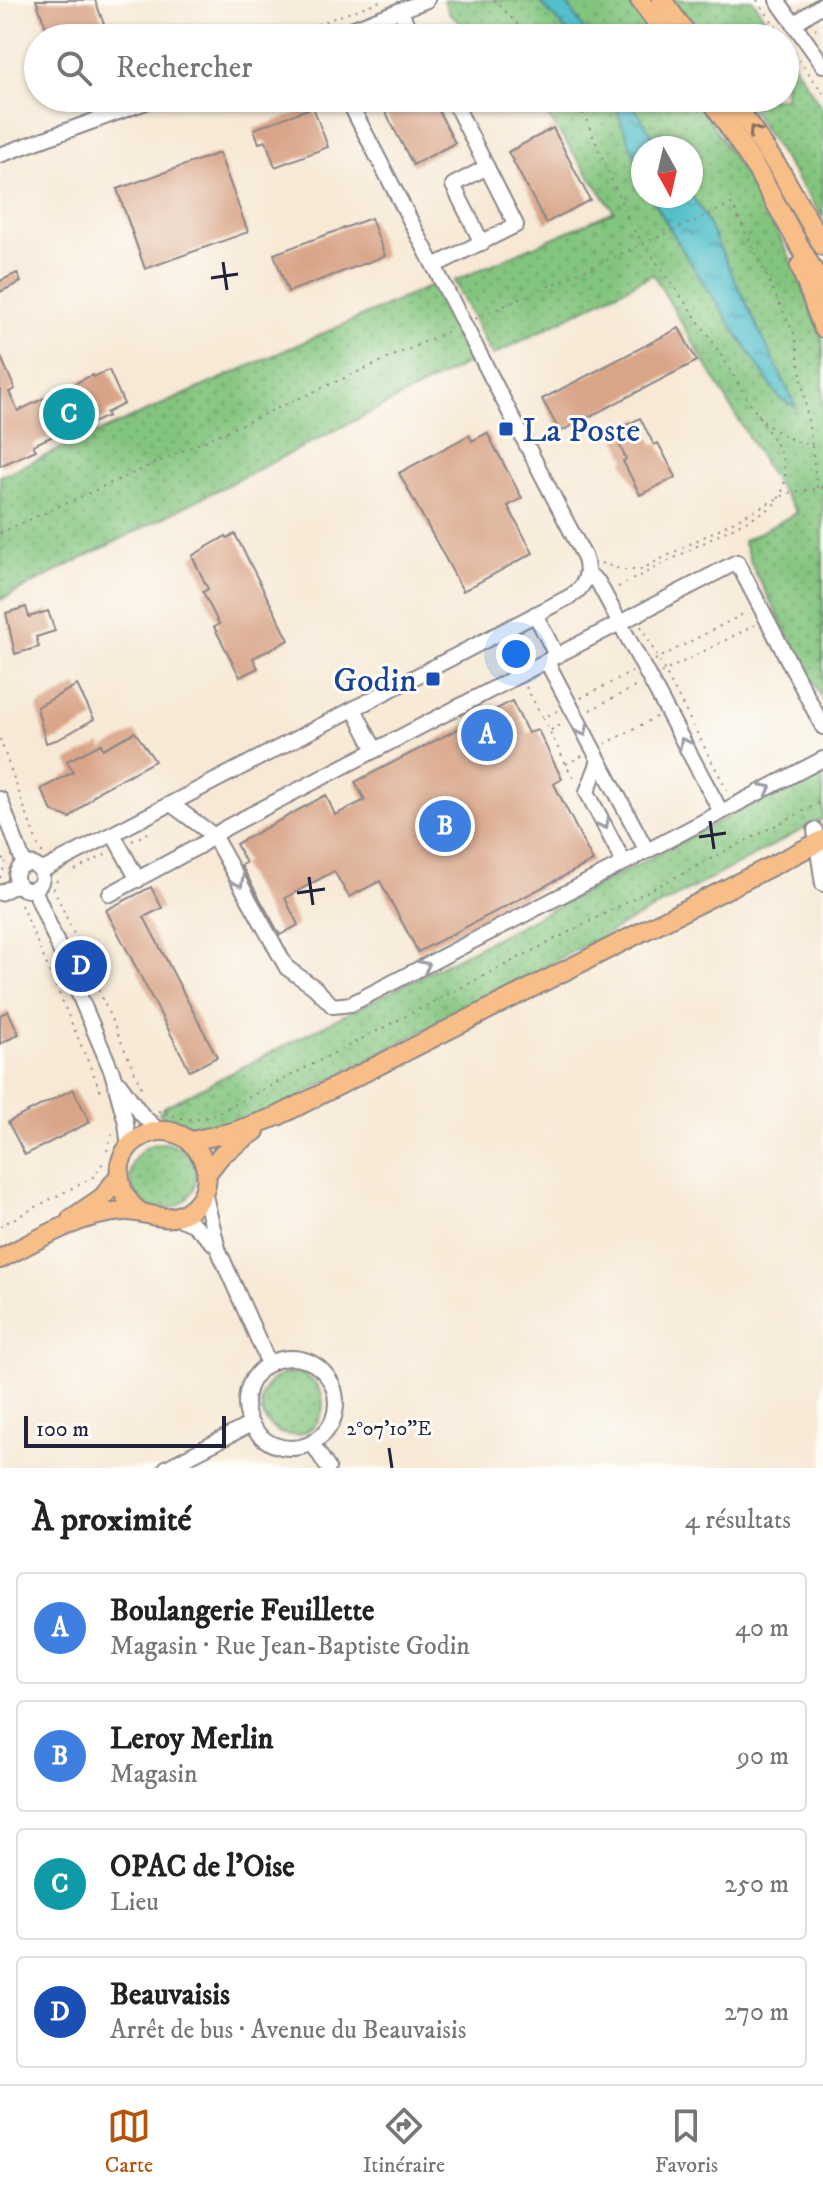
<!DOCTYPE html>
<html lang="fr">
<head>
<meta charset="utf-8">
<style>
	body { margin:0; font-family:"IM FELL DW Pica",serif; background:#f6f6f6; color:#222 }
	.compass { position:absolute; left:631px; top:136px; width:72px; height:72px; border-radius:50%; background:#fff; box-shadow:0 2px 6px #0004; rotate:172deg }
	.scale { position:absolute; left:24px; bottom:20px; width:202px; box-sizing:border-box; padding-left:8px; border:4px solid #22223b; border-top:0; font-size:22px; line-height:28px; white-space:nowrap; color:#22223b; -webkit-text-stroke:6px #fdfcf7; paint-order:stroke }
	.you { position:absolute; left:516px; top:654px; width:28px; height:28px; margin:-20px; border:6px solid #fff; border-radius:50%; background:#1a73e8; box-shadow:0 0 0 12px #1a73e833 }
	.badge { display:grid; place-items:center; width:52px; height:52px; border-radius:50%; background:#b45309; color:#fff; font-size:26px; font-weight:700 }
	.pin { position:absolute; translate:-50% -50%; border:4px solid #fff; box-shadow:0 2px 8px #0006 }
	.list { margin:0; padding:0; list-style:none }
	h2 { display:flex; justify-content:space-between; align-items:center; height:104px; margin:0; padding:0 32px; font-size:34px }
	h2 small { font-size:26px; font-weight:400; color:#767676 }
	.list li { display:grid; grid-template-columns:52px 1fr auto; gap:24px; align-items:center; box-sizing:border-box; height:112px; margin:0 16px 16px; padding:0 16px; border:2px solid #e0e0e0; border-radius:8px }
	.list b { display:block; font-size:30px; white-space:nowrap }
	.list p { margin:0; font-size:26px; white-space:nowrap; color:#767676 }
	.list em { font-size:26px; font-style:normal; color:#767676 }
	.icon { flex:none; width:44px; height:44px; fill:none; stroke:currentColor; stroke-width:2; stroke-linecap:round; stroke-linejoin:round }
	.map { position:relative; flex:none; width:823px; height:1468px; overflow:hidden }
	.search { position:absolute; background:#fff; box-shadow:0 2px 6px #0004; left:24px; right:24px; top:24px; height:88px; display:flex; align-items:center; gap:20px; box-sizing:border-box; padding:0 28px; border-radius:44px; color:#767676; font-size:30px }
	.sheet { height:616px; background:#fff }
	nav { display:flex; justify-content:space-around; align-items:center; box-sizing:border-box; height:112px; border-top:2px solid #e0e0e0; background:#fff; font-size:22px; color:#767676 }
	nav a { display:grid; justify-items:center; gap:4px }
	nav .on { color:#b45309 }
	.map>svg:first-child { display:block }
	.grass { fill:url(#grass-dots); stroke:#52745c; stroke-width:2; fill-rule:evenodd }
	.water { fill:url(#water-ripples); stroke:#3a7183; stroke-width:2 }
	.building { fill:#d9a588 }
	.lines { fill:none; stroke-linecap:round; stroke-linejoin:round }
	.minor-casing { stroke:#8c8688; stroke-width:18 }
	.major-casing { stroke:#8c8688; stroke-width:22 }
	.path { stroke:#8c8688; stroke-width:2; stroke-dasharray:2 6; stroke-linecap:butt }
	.minor { stroke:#fff; stroke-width:14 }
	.major { stroke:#f7be88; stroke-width:18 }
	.oneway { stroke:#8c7062 }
	.oneway2 { stroke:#9c9ca7 }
	.ticks { fill:none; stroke:#22223b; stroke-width:3 }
	.transit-dot { fill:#1a4fb4; stroke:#fdfcf7; stroke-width:3 }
	.labels { text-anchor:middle; stroke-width:6; stroke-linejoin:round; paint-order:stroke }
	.transit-label { font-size:34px; fill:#164399; stroke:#fdfcf7; text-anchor:start }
	.ticks-label { font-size:20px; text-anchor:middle; fill:#22223b; stroke:#fdfcf7; stroke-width:6; stroke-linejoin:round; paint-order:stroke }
</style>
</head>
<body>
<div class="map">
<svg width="823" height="1468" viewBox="0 0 823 1468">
	<defs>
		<pattern id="grass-dots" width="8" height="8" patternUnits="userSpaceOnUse" patternTransform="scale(2)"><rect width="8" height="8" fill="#83c57e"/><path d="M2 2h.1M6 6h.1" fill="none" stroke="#6ba068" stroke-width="1.8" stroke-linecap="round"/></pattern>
		<pattern id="water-ripples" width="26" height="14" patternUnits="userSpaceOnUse" patternTransform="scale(2)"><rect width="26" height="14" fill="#53c0cb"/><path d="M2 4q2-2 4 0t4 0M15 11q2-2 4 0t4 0" fill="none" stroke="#449ca6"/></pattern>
	</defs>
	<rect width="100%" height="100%" fill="#fdfcf7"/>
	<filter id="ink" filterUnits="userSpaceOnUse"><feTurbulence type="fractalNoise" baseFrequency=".0125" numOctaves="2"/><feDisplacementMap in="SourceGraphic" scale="16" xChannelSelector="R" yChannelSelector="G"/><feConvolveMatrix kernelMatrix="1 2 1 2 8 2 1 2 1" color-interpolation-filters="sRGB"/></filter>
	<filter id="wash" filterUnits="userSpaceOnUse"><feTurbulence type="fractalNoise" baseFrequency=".006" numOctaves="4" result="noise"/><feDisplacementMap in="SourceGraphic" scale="32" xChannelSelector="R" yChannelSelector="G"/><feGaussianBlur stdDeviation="1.8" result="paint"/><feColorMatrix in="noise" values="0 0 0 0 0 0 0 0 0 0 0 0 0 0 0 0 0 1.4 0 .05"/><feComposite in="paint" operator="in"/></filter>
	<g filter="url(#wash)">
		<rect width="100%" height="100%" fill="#f7e9d5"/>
		<g class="grass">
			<path d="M444,0H626L655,38H476L449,13Z"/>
			<path d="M673,0H753L777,38H700Z"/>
			<path d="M785,50L823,110V218L743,98H785Z"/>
			<path d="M535,98H695C745,174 797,254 823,342V700L753,568L743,541L797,513L772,477L653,274L492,356L454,281L614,211ZM643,148H691V196H643Z"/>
			<path d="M435,284L472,361L0,600V476Z"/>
			<path d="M823,766V819L262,1116L201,1134L171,1122L159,1113L164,1107L609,880Z"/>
			<circle cx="163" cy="1176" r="33"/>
			<circle cx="292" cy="1404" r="31"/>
		</g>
		<g class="water">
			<path d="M538,0H565L589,38H573Z"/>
			<path d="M612,98H628L661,148H643V176Z"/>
			<path d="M691,195L702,211L796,407L780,399L686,256L651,196Z"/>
		</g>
		<g id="blocks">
			<g class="building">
				<path d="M36,0H95L109,38H50Z"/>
				<path d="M378,98H432L455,143L413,165Z"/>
				<path d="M313,107L328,147L275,167L266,141L259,143L254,129Z"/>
				<path d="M553,128L590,200L546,223L508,152Z"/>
				<path d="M219,153L248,232L145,269L117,189Z"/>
				<path d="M371,218L385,256L288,292L274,254Z"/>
				<path d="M17,273L21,282L0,292V281Z"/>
				<path d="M679,328L697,361L560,432L542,399Z"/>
				<path d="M0,355L15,389L9,392L18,411L92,375L93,377L109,370L124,404L106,413L108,416L79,429L77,425L33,445L36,450L0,466Z"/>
				<path d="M640,418L654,445L658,443L676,477L640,495L623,461L626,459L613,432Z"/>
				<path d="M487,433L522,498L508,506L533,553L463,591L399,473L469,435L472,441Z"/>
				<path d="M235,534L289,640L253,658L258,668L240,677L214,627L219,624L203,592L208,589L192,556L226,536L227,538Z"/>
				<path d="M26,607L29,617L48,611L55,631L36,637L39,647L15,654L6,613Z"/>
				<path d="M77,685L94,719L59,739L46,743L37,707Z"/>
				<path d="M512,701L528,733L538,730L562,779L554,784L593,861L418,952L380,881L349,897L334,871L285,898L298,925L280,935L241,865L246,863L236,844L326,795L335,815L365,800L355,782Z"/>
				<path d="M135,732L155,761L99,791L70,818L52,811L41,789L73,772L67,761L101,744L103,749Z"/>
				<path d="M151,887L162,908L144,917L217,1057L190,1071L106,910Z"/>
				<path d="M8,1011L19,1034L0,1044V1015Z"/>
				<path d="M73,1089L90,1122L25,1155L8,1122Z"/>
			</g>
		</g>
	</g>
	<g filter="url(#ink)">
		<use href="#blocks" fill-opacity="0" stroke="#8c8688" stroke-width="2"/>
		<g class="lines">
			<g class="minor-casing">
				<g id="minor">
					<path d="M777,0L823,65"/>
					<path d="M400,10L408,27L419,38"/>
					<path d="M794,24L823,4"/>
					<path d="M328,38L427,0"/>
					<path d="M0,155L157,98"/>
					<path d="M482,243L453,185L487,167"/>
					<path d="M434,266L516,225L452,98"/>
					<path d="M587,573L598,582L721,812"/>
					<path d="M535,614L556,655"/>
					<path d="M547,662L647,851"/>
					<path d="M354,709L375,750"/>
					<path d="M599,761L587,792L624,863L823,759"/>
					<path d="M0,799L24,864"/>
					<path d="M171,804L213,835L287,968L314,987L333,1006L351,1004L624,863"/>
					<path d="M815,830L823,884"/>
					<path d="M113,834L138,880"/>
					<circle cx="29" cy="877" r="13"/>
					<path d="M41,871L569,597C585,588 591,574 584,556L347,98"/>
					<path d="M34,889L112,1072L126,1123L129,1148"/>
					<path d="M0,893L18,884"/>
					<path d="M110,894L199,846L227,827L737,562L823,727"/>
					<path d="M119,1083L142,1115L159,1131"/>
					<path d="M204,1192L218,1249L269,1364"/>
					<path d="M176,1217L193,1224L214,1244"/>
					<circle cx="291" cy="1403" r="45"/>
					<path d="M312,1443L328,1468"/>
					<path d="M166,1468L251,1424"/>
				</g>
			</g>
			<g class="major-casing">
				<g id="major">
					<path d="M640,0L668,38"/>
					<path d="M662,0L690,38"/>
					<path d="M710,98L757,170L823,288"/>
					<path d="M731,98L781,172L823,246"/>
					<path d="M800,266L823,328"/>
					<path d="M191,1141L233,1132L278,1116L823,840"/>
					<path d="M207,1173L222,1154L255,1131"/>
					<path d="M71,1219L103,1197L119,1176"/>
					<path d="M0,1259C37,1240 81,1213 124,1211C148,1210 165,1226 188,1211C233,1180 188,1110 141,1137C111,1153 114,1194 140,1212"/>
				</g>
			</g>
			<g class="path">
				<path d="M494,0L531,38"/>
				<path d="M757,0L784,38"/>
				<path d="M815,29L823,24"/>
				<path d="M280,38L383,0"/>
				<path d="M785,40L823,93"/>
				<path d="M577,98L631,226L711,339L752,406"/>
				<path d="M475,319L732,204L795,336L812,446"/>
				<path d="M758,414C774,434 789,439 812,446L817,488"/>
				<path d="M0,533L451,330"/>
				<path d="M601,563L623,570H640L788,493L823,488"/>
				<path d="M618,587L771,508C804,472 772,440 753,407"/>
				<path d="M641,626L729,794"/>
				<path d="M504,646L514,664"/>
				<path d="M655,660L745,613"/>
				<path d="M661,673L755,625"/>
				<path d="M526,687L542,717"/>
				<path d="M581,698L632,672"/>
				<path d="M590,710L637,686"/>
				<path d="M557,711L543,718L572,776L577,777"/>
				<path d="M551,730L563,724"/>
				<path d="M0,739L39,849L44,854"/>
				<path d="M605,744L656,717"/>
				<path d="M566,764L582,756"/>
				<path d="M132,841L148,833"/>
				<path d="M0,851L4,863"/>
				<path d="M75,870L109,853"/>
				<path d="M0,878L6,862"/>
				<path d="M57,880L54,889L143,1091"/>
				<path d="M21,905L102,1094"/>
				<path d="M158,1111L175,1116"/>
				<path d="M181,1118L195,1120L214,1115L823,801"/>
				<path d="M107,1151L112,1134"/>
				<path d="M0,1226L95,1176L104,1161"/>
			</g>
			<use href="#minor" class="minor"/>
			<use href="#major" class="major"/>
		</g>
		<defs><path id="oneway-chevron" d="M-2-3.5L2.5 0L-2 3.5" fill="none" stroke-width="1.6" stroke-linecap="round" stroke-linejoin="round" transform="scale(2)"/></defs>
		<use class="oneway" href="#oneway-chevron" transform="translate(754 131) rotate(-124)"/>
		<g class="oneway2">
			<use href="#oneway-chevron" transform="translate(583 731) rotate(62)"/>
			<use href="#oneway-chevron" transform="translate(684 743) rotate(-118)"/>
			<use href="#oneway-chevron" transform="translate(766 789) rotate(-28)"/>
			<use href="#oneway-chevron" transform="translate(604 824) rotate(63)"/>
			<use href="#oneway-chevron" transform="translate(239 882) rotate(62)"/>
			<use href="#oneway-chevron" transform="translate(425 966) rotate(-27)"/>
		</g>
	</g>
	<path class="ticks" d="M223,262L227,290M211,278L238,274M710,821L714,849M699,837L726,833M309,877L313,905M297,893L325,889M389,1448L392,1468"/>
	<g class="transit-dot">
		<rect x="498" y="421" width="16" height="16" rx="4"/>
		<rect x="425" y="671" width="16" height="16" rx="4"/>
	</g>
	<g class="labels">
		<g class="transit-label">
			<text x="522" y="441">La Poste</text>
			<text x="417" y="691" text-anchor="end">Godin</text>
		</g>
	</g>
	<g class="ticks-label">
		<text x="389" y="1435">2°07'10"E</text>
	</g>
</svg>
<svg class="compass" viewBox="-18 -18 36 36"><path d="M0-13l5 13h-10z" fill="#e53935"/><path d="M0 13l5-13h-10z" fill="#767676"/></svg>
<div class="scale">100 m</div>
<div class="you"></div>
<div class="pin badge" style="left:487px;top:735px;background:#3f7fe0">A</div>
<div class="pin badge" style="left:445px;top:826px;background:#3f7fe0">B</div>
<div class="pin badge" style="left:69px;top:414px;background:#0f9aa8">C</div>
<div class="pin badge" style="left:81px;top:966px;background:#1a4fb4">D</div>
<div class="search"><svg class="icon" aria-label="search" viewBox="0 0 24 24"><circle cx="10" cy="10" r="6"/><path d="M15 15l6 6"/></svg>Rechercher</div>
</div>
<section class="sheet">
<h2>À proximité<small>4 résultats</small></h2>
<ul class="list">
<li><span class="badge" style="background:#3f7fe0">A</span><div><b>Boulangerie Feuillette</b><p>Magasin · Rue Jean-Baptiste Godin</p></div><em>40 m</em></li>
<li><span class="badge" style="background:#3f7fe0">B</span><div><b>Leroy Merlin</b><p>Magasin</p></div><em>90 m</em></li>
<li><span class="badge" style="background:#0f9aa8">C</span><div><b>OPAC de l'Oise</b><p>Lieu</p></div><em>250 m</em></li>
<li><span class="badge" style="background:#1a4fb4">D</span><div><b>Beauvaisis</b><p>Arrêt de bus · Avenue du Beauvaisis</p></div><em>270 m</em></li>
</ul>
</section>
<nav>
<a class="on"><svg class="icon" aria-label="map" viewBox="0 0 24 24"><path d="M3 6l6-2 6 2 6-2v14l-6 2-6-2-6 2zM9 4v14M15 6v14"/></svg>Carte</a>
<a><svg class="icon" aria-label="directions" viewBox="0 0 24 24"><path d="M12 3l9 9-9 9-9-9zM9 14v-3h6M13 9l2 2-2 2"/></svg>Itinéraire</a>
<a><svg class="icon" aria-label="saved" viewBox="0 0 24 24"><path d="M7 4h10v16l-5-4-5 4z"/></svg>Favoris</a>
</nav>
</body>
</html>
